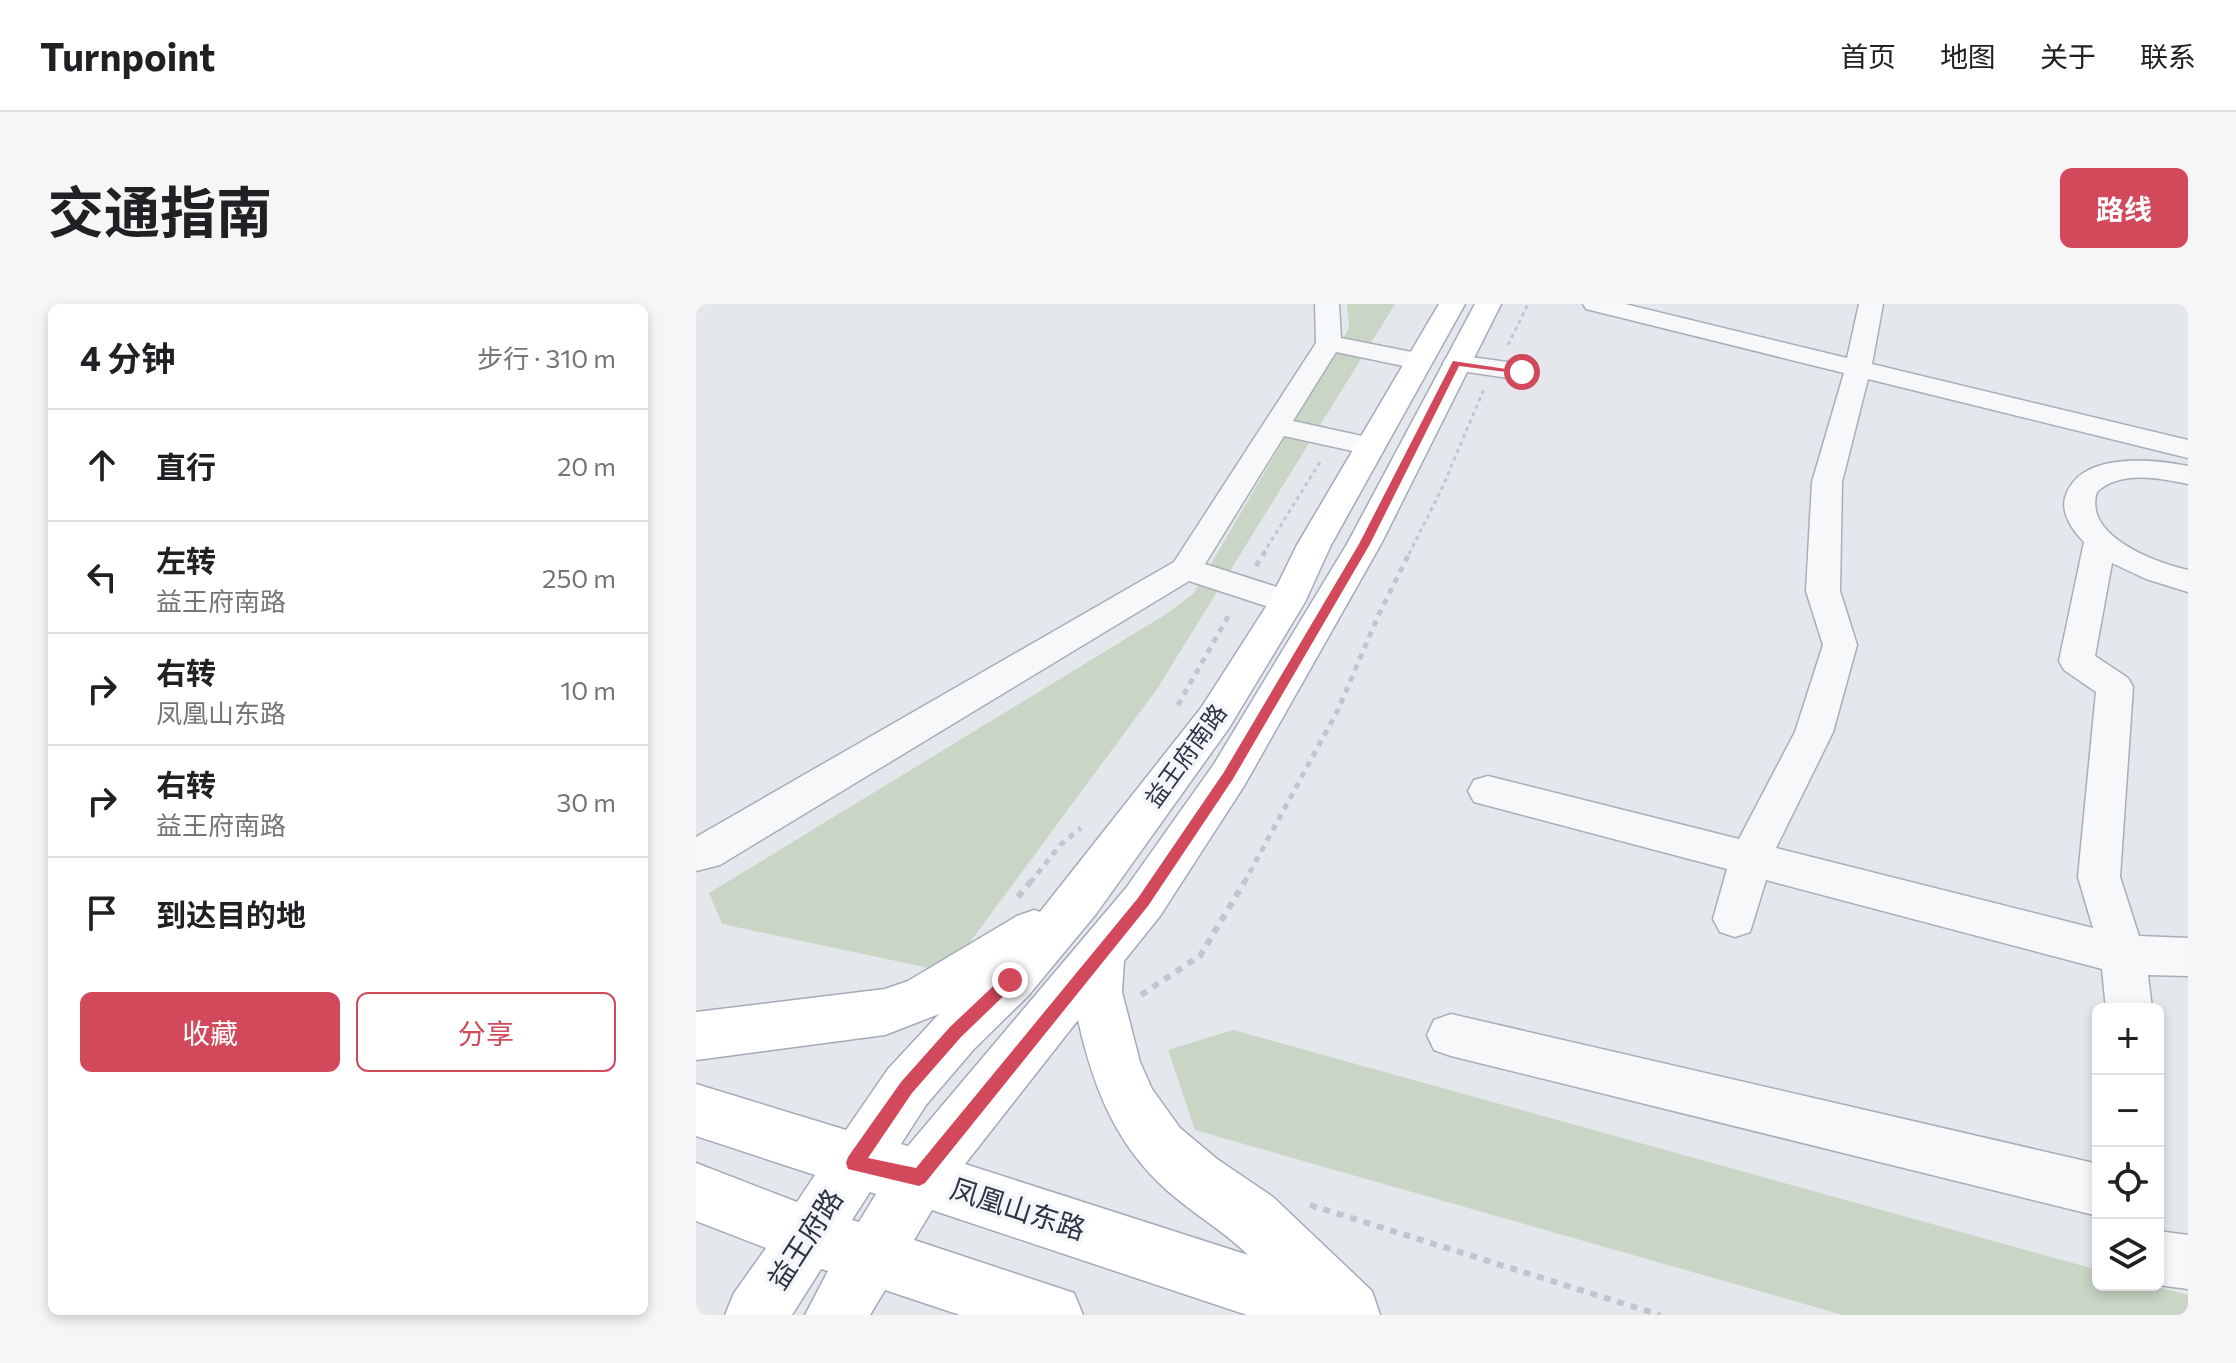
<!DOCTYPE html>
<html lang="zh">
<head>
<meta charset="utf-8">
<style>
	body { margin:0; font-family:Commissioner,"Noto Sans SC",sans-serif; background:#f6f6f6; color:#202124 }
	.controls { position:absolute; right:24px; bottom:24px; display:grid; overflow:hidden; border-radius:12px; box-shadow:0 4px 12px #0003 }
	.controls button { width:72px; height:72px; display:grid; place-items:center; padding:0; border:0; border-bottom:2px solid #e0e0e0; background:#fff; color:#202124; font:40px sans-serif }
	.stop { position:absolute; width:24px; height:24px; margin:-18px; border:6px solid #d1495b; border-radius:50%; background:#fff }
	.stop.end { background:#d1495b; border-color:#fff; box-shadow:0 2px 8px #0008 }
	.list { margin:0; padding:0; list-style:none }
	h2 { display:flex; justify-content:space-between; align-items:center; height:104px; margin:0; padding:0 32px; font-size:34px }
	h2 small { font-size:26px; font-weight:400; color:#757577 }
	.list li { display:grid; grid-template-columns:52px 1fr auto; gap:24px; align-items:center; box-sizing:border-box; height:112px; padding:0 32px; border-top:2px solid #e0e0e0 }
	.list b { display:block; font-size:30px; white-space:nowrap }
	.list p { margin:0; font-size:26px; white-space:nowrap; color:#757577 }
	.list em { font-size:26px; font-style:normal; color:#757577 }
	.actions { display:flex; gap:16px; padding:24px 32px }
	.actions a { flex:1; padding:18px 0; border:2px solid #d1495b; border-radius:12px; text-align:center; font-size:28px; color:#d1495b }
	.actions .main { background:#d1495b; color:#fff }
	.icon { flex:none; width:44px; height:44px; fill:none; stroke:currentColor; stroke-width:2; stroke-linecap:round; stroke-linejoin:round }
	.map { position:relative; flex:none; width:1492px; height:1011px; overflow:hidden; border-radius:12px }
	header { display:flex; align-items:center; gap:48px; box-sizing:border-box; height:112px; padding:0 40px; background:#fff; border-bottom:2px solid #e0e0e0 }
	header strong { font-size:38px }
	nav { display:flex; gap:44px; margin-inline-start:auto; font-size:28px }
	.intro { display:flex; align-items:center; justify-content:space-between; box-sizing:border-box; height:192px; padding:0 48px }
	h1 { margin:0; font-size:56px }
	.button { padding:20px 36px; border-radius:12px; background:#d1495b; color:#fff; font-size:28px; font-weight:700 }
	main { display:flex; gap:48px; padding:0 48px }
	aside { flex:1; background:#fff; border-radius:12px; box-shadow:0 4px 12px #0003 }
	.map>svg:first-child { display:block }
	.green { fill:#c9d6c5 }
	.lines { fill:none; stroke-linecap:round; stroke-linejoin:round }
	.minor-casing { stroke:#a9aeb7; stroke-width:3 }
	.major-casing { stroke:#a3abb8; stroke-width:3 }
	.path-far2 { stroke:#c2c5cb; stroke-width:3; stroke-dasharray:4 4; stroke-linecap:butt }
	.path-far1 { stroke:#c2c5cb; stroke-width:5; stroke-dasharray:6 6; stroke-linecap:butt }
	.path { stroke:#c2c5cb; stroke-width:6; stroke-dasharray:7 7; stroke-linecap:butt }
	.minor { fill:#f7f8fa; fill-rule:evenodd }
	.major { fill:#fff; fill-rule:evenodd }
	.route { fill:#d1495b }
	.labels { text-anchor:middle; stroke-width:8; stroke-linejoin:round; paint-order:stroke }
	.street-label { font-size:24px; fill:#2b3445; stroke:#f4f6f9 }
	.near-street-label { font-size:28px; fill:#2b3445; stroke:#f4f6f9 }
</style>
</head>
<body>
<header>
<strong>Turnpoint</strong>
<nav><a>首页</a><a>地图</a><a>关于</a><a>联系</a></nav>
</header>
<div class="intro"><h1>交通指南</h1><a class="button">路线</a></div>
<main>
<aside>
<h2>4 分钟<small>步行 · 310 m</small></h2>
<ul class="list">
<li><svg class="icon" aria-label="ahead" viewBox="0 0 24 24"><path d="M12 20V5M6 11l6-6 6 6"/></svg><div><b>直行</b></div><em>20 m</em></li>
<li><svg class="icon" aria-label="left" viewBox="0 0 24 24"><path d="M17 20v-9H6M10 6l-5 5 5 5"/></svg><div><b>左转</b><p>益王府南路</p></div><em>250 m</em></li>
<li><svg class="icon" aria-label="right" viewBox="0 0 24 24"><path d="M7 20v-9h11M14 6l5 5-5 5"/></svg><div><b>右转</b><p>凤凰山东路</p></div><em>10 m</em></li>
<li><svg class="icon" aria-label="right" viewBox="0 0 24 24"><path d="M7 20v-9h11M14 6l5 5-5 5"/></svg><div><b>右转</b><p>益王府南路</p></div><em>30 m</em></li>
<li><svg class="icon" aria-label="arrive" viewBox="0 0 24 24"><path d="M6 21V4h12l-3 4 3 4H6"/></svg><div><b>到达目的地</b></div></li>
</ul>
<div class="actions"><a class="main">收藏</a><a>分享</a></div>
</aside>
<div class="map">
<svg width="1492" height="1011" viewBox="0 0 1492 1011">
	<rect width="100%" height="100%" fill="#e4e7ec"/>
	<g class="green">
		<path d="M651,0H699L461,385L252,668L26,620L13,589L472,309L498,289L653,24Z"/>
		<path d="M537,726L1402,966V981H1454L1492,991V1011H1147L499,826L472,746Z"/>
	</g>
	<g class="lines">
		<g class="minor-casing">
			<g id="minor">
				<path d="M619,0H643L645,34L731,51L735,57L731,63L722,65L640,48L597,117L685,136L689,142L685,148L675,151L588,132L509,260L603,290L608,298L603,306L591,309L493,277L24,561L0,567V533L478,258L620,39Z"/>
				<path d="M887,0H929L1151,54L1163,0H1187L1176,60L1492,136V154L1172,75L1146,178L1144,287L1161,341L1137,428L1080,544L1397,624L1382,573L1400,388L1368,366L1363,357L1388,238C1377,227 1365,210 1369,194C1382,147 1456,155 1492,162V180C1464,174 1424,166 1401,188C1387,232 1458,258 1492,266V288L1450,275L1416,259L1399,352L1432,374L1437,383L1424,573L1443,632L1492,634V672L1452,671L1456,705H1410L1406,665L1070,576L1054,628L1039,633L1024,628L1017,615L1031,565L778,498L772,487L778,476L792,472L1043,535L1099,428L1127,341L1110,287L1116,178L1148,69L890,5Z"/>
				<path d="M760,51L826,60L835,62L839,68L835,74L826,76L751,65L747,59L751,53Z"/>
				<path d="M755,710L1402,860V912L755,752L738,746L731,731L738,716Z"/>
				<path d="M1462,927L1492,931V985L1462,981Z"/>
			</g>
		</g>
		<g class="major-casing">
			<path id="major" d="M743,0H769L635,241L609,298L533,424L400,610L332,692L278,745L230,801L205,840L212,842L430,584L518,460L651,240L779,0H805L685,240L548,482L464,612L428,657L426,688L444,758L456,785L484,824L521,855L577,893L676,987L684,1011H551L236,906L218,936L378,989L387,1011H264L189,986L174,1011H109L132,967L125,965L96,1011H29L38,989L70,944L0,917V859L101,898L119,871L0,832V780L150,826L192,765L243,710L189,731L0,756V708L189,685L212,677L321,612L338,606L344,608L505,404L573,298L601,241ZM382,716C398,787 422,847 480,894C504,914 530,929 552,951L269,860ZM174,888L180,890L163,918L156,916Z"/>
		</g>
		<g class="path-far2">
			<path d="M812,41L832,0"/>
			<path d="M567,250L624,158"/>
			<path d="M713,250L747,182L788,85"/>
		</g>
		<g class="path-far1">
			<path d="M560,262L569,248"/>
			<path d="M482,401L534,309"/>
			<path d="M334,579L364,541L385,524"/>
			<path d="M548,579L642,406L683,310L714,248"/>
		</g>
		<g class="path">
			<path d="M322,593L335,577"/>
			<path d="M445,691L504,652L549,577"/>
			<path d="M614,901L964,1011"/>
		</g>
		<use href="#minor" class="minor"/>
		<use href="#major" class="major"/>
	</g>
	<path class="route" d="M757,57L830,68L826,70L763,62L674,240L537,475L452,602L229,879L223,882L152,865L150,859L152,853L205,778L254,723L309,671H319V681L265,733L216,789L172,854L220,864L442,594L528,468L663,240Z"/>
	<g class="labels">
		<g class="street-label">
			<text transform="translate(490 452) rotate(-54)" y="8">益王府南路</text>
		</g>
		<g class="near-street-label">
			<text transform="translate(322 905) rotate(18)" y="10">凤凰山东路</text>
			<text transform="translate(109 935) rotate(-57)" y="10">益王府路</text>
		</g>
	</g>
</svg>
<div class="controls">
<button>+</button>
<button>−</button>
<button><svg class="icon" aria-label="locate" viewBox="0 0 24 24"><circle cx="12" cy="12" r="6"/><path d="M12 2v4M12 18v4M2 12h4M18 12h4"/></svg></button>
<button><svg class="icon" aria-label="layers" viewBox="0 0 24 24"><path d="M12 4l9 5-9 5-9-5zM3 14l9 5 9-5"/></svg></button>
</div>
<div class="stop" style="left:826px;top:68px"></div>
<div class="stop end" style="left:314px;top:676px"></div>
</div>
</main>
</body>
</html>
